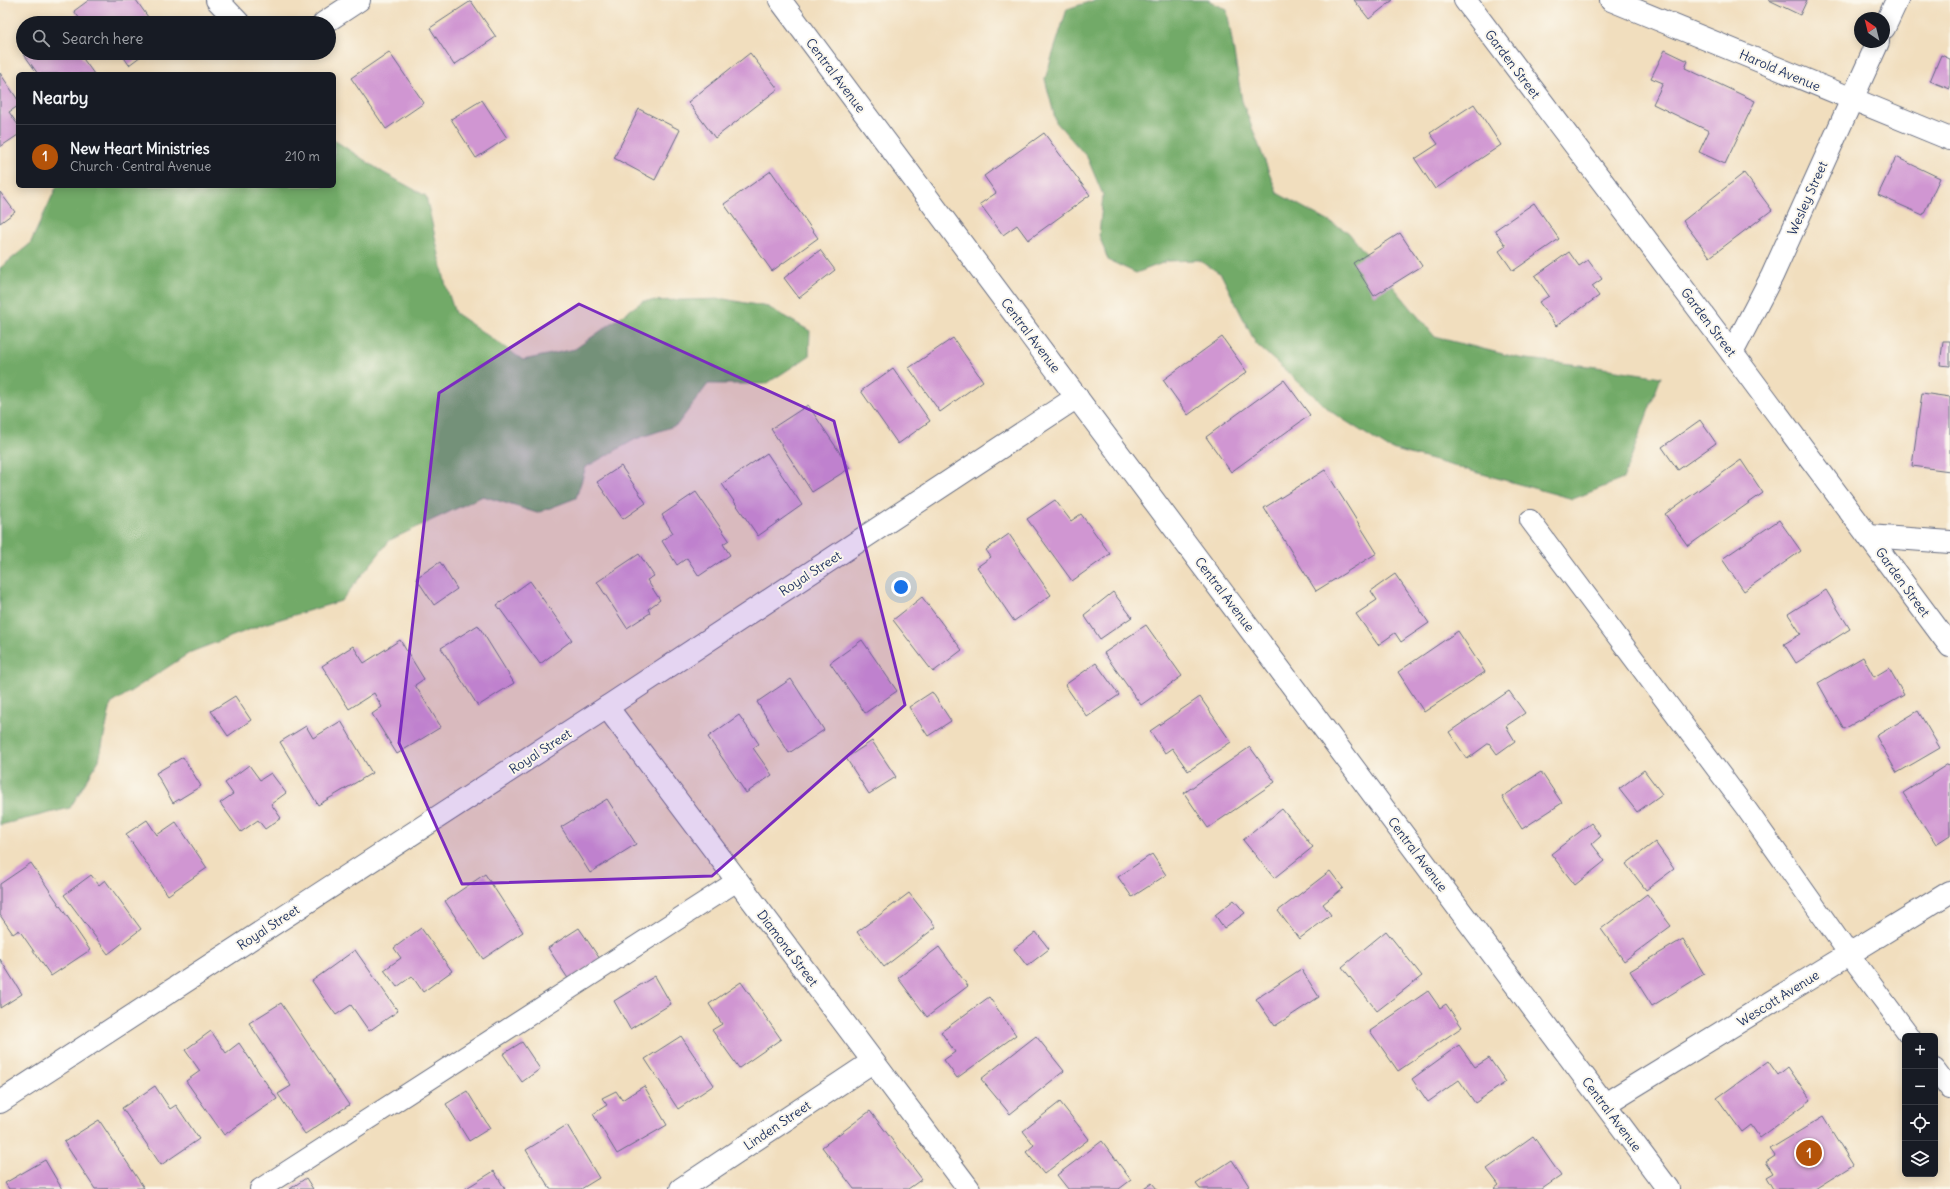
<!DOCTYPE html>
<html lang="en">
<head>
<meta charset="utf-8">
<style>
	body { margin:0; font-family:Delius,sans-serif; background:#20242c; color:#f1f3f6 }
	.controls { position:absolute; right:12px; bottom:12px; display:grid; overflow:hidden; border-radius:6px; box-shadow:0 2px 10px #0003 }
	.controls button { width:36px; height:36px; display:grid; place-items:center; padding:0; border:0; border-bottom:1px solid #363941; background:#171b24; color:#f1f3f6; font:20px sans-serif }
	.compass { position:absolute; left:1854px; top:12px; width:36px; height:36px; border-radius:50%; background:#171b24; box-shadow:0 2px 10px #0003; rotate:325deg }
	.you { position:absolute; left:901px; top:587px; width:14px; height:14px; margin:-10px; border:3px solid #fff; border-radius:50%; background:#1a73e8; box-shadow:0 0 0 6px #1a73e833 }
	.badge { display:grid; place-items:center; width:26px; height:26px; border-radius:50%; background:#b45309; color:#fff; font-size:13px; font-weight:700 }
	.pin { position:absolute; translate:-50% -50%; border:2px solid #fff; box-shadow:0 1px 4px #0006 }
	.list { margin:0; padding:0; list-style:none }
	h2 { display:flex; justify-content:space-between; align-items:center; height:52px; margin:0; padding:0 16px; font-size:17px }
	h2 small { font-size:13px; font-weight:400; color:#9ea1a6 }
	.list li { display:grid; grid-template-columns:26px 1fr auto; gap:12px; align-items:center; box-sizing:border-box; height:64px; padding:0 16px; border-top:1px solid #363941 }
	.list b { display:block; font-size:15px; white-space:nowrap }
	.list p { margin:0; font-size:13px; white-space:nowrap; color:#9ea1a6 }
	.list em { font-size:13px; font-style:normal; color:#9ea1a6 }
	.icon { flex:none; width:22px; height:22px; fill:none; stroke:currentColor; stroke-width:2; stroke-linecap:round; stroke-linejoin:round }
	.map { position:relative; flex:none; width:1950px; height:1189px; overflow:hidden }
	.search { position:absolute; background:#171b24; box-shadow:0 2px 10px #0003; left:16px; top:16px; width:320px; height:44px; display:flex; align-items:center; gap:10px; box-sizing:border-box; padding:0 14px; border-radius:22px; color:#9ea1a6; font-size:15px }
	.panel { position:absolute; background:#171b24; box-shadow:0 2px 10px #0003; left:16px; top:72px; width:320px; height:116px; border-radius:6px }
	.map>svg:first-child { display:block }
	.forest { fill:#72aa68; stroke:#466c63 }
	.building { fill:#d096d2 }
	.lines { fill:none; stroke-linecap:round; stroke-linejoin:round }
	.service-casing { stroke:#666c80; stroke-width:22 }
	.minor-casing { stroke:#666c80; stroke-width:24 }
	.tertiary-casing { stroke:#666c80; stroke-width:24 }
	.service { stroke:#fff; stroke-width:20 }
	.minor { stroke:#fff; stroke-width:22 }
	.tertiary { stroke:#fff; stroke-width:22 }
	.marked { fill:#7b2cbf; fill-opacity:0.2; stroke:#7b2cbf; stroke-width:3; stroke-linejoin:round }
	.labels { text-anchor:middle; stroke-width:4; stroke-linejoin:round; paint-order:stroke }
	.street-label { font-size:13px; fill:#1b2f5e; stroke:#fbf7ec }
</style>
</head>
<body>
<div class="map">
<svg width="1950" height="1189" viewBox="0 0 1950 1189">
	<rect width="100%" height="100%" fill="#fbf7ec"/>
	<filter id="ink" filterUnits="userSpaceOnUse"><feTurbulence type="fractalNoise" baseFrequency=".025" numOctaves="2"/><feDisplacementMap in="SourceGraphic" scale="8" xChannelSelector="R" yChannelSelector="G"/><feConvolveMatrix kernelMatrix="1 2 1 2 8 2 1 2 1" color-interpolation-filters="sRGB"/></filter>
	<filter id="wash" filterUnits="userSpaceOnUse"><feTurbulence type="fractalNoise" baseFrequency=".012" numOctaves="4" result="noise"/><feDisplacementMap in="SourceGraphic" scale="16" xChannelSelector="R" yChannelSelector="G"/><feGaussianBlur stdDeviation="0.9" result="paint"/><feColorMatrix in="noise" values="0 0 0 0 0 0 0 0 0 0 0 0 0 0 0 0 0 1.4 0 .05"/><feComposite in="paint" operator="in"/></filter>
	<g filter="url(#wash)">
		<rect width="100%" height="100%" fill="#f1debe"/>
		<g class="forest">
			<path d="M1095,0H1208L1227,10L1242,101L1277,193L1348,232L1435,337L1519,358L1597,367L1661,377L1623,479L1573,499L1388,448L1333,413L1256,344L1221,274L1199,260L1168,261L1136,273L1108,260L1099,235L1103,195L1087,157L1056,122L1045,79L1067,9Z"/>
			<path d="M334,140L384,173L426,196L446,286L455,313L523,360L575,349L643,301L724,299L768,307L810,331L809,356L766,384H708L677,425L636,439L586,467L576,498L537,513L483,496L390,540L341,601L264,624L191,652L111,704L99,760L70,808L0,825V268L30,244L57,186H334Z"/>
		</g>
		<g id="blocks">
			<g class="building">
				<path d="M89,0H136L148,17L141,22V23H83L74,11Z"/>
				<path d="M1354,0H1393L1369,19Z"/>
				<path d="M1769,0H1807L1800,15Z"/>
				<path d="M471,1L496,37L454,65L430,28Z"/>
				<path d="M1665,50L1688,61L1685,68L1755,101L1725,164L1699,152L1709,131L1653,104L1663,83L1651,78Z"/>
				<path d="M389,52L424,103L386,129L351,78Z"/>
				<path d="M23,53H79L94,74H38Z"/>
				<path d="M121,53H145L129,65Z"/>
				<path d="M750,53L778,89L715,138L688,102Z"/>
				<path d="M1941,55L1950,59V89L1930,81Z"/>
				<path d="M0,73L18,100V106L9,112L18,125V135L0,147Z"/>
				<path d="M482,100L507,138L476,158L451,119Z"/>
				<path d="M1474,104L1501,145L1435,189L1415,159L1438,144L1430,133Z"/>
				<path d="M639,109L680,130L655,180L614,158Z"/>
				<path d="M1044,133L1090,195L1028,240L1017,225L1003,235L980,204L996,193L984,176Z"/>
				<path d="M1896,157L1940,178L1923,215L1878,195Z"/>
				<path d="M771,171L818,238L772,271L724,204Z"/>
				<path d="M1744,173L1772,210L1710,257L1683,221Z"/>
				<path d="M0,192L15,212L0,223Z"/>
				<path d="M1534,203L1559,239L1513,271L1499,251L1506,246L1495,230Z"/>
				<path d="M1400,233L1422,266L1374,296L1353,263Z"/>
				<path d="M820,250L835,270L799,298L784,278Z"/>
				<path d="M1569,252L1579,266L1588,260L1602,279L1592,286L1599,296L1556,326L1539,302L1549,296L1535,276Z"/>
				<path d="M1222,337L1247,372L1188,415L1163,380Z"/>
				<path d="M953,338L983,381L940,412L909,368Z"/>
				<path d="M1943,341H1950V366L1940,365Z"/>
				<path d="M893,368L930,421L898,444L861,391Z"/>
				<path d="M1284,380L1310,415L1231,472L1206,437Z"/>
				<path d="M1922,393L1950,397V471L1912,466Z"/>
				<path d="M808,405L850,468L812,492L771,429Z"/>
				<path d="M1700,420L1716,443L1678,470L1662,447Z"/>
				<path d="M767,453L802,505L758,536L722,484Z"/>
				<path d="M1741,460L1763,493L1688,546L1665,514Z"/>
				<path d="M621,466L646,503L623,519L597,482Z"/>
				<path d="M1325,470L1377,553L1316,591L1264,508Z"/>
				<path d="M696,492L729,540L723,544L730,555L699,576L687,558L677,565L662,541L673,533L662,515Z"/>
				<path d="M1055,500L1071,521L1081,514L1110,554L1072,581L1027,519Z"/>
				<path d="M1779,520L1801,551L1744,591L1722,559Z"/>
				<path d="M1009,534L1051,595L1014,621L977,567L991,557L986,550Z"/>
				<path d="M639,554L654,576L647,580L660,600L648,609L650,613L627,628L597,582Z"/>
				<path d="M440,562L457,589L434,605L416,578Z"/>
				<path d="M1395,574L1429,623L1401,642L1395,633L1378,645L1356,614L1377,600L1371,591Z"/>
				<path d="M530,581L572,640L540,664L497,605Z"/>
				<path d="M1826,590L1850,629L1796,663L1784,644L1801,634L1788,614Z"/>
				<path d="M1113,592L1132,617L1100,639L1084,615Z"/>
				<path d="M922,597L962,650L933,672L893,620Z"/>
				<path d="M478,625L514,683L478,706L441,648Z"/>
				<path d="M1146,625L1182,676L1141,705L1104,653Z"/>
				<path d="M1458,631L1485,672L1424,712L1398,672Z"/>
				<path d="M400,640L424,679L415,685L441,727L397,754L372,714L382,707L374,693L349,709L322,666L353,646L364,663Z"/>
				<path d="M862,640L897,691L865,713L830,663Z"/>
				<path d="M1863,657L1874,677L1889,668L1904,695L1844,729L1818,683Z"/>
				<path d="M1096,663L1119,695L1087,717L1065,685Z"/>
				<path d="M791,679L824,730L789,753L757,702Z"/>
				<path d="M1509,691L1525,713L1506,726L1515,741L1497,754L1489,743L1467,759L1449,732Z"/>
				<path d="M932,692L951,721L928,736L909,707Z"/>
				<path d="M235,696L251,720L228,736L211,711Z"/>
				<path d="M1200,697L1231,742L1188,771L1172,748L1165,753L1150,731Z"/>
				<path d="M1918,711L1940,748L1897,773L1876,736Z"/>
				<path d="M739,715L759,744L753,748L772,775L746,793L708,737Z"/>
				<path d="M341,721L372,773L318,805L280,742L306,726L313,738Z"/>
				<path d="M872,741L896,777L869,794L846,758Z"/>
				<path d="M1250,747L1275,782L1208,828L1184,793Z"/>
				<path d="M183,757L201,786L173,803L156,773Z"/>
				<path d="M1948,764L1950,766V835L1936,844L1903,793Z"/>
				<path d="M249,765L260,780L271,773L286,793L271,804L281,818L265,829L258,820L241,832L220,803L233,794L225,783Z"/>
				<path d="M1644,770L1662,794L1637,812L1619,789Z"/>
				<path d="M1541,772L1562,803L1522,829L1502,797Z"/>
				<path d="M607,799L636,844L590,873L561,827Z"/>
				<path d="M1282,809L1313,847L1274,878L1243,840Z"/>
				<path d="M147,820L157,835L176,822L207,868L168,895L126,834Z"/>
				<path d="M1591,823L1601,836L1592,844L1605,861L1575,885L1551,854Z"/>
				<path d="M1655,842L1674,869L1646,890L1626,864Z"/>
				<path d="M1152,854L1166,875L1132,897L1118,877Z"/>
				<path d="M31,863L90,950L51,976L19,930L13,934L0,915V884Z"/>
				<path d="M1330,871L1343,888L1323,904L1331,915L1299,939L1278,911Z"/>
				<path d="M485,874L523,932L483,959L445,901Z"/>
				<path d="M91,875L99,885L105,880L141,929L108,954L64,895Z"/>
				<path d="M909,893L936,927L884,967L857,932Z"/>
				<path d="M1647,894L1671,926L1624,961L1601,929Z"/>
				<path d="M1234,900L1245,913L1224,928L1215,915Z"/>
				<path d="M421,928L452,971L423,992L412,976L397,987L384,970L401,958L394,948Z"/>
				<path d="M579,928L600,959L569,980L548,948Z"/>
				<path d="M1386,931L1422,976L1377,1011L1342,967Z"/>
				<path d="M1036,932L1049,949L1027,966L1014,949Z"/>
				<path d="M1683,939L1704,974L1652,1006L1630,971Z"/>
				<path d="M939,947L968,986L927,1017L898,978Z"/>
				<path d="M355,950L398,1011L369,1031L351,1005L336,1015L312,981Z"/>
				<path d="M0,959L22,994L0,1008Z"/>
				<path d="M1301,969L1319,997L1275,1026L1256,999Z"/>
				<path d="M655,976L671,1004L630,1029L614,1001Z"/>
				<path d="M741,982L781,1039L739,1068L712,1030L722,1024L709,1004Z"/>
				<path d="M1428,991L1440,1008L1446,1004L1462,1027L1398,1071L1370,1031Z"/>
				<path d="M989,997L1016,1035L957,1078L944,1060L955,1052L941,1032Z"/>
				<path d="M281,1003L349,1105L305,1134L278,1094L291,1086L249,1023Z"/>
				<path d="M211,1031L226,1053L239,1043L277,1099L224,1135L186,1081L200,1071L185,1050Z"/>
				<path d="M681,1036L714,1085L678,1109L645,1059Z"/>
				<path d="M1036,1036L1064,1071L1010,1114L981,1079Z"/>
				<path d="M522,1042L540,1069L522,1082L503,1054Z"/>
				<path d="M1459,1045L1475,1067L1489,1058L1506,1082L1475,1103L1459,1080L1428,1102L1412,1079Z"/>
				<path d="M1768,1061L1778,1075L1788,1067L1811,1100L1760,1138L1751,1125L1742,1132L1717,1098Z"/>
				<path d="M155,1086L170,1109L176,1105L199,1139L161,1165L122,1108Z"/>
				<path d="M644,1086L667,1125L617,1154L593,1114L607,1105L602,1098L616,1091L622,1100Z"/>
				<path d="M467,1091L490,1128L469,1141L446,1104Z"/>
				<path d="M1060,1102L1089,1139L1044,1174L1026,1152L1034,1145L1023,1131Z"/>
				<path d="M870,1111L922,1179L908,1189H854L822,1147Z"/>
				<path d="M1823,1117L1853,1165L1815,1189H1773L1766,1177L1773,1173L1766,1162L1775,1156L1770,1149Z"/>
				<path d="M99,1120L144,1188L95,1189L64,1142Z"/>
				<path d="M567,1125L599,1178L581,1189H550L526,1150Z"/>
				<path d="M1533,1136L1561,1176L1542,1189H1494L1499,1185L1487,1169Z"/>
				<path d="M1102,1141L1131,1180L1119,1189H1068L1057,1175Z"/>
				<path d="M45,1160L62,1189H9L5,1183Z"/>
				<path d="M1232,1160L1249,1186L1244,1189H1200L1196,1184Z"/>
				<path d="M494,1171L505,1189H465Z"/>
				<path d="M306,1178L313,1189H290Z"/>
				<path d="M1152,1183L1157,1189H1144Z"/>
			</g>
		</g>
	</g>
	<g filter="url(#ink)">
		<use href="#blocks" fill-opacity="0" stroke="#666c80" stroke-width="1"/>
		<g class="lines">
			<g class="service-casing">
				<g id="service">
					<path d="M1530,520L1745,807L1849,954L1910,1036"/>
					<path d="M1935,1069L1950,1089"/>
					<path d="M260,1189L737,881"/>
				</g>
			</g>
			<g class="minor-casing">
				<g id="minor">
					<path d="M217,0L239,23"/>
					<path d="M1465,0L1732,353L1950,646"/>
					<path d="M1611,0L1950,139"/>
					<path d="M324,23L359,0"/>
					<path d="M1884,28L1897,0"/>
					<path d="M1732,353L1772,276L1878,42"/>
					<path d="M1869,536L1950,542"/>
					<path d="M607,707L969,1189"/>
					<path d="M0,1102L607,707L1077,397"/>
					<path d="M1605,1104L1950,892"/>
					<path d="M681,1189L872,1062"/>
				</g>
			</g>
			<g class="tertiary-casing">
				<path id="tertiary" d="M780,0L1668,1189"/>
			</g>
			<use href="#service" class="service"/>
			<use href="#minor" class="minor"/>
			<use href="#tertiary" class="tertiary"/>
		</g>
	</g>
	<path class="marked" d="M579,304L834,421L905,705L712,876L462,884L399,743L439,393Z"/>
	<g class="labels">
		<g class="street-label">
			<text transform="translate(1513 64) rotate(53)" y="5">Garden Street</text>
			<text transform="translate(1780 70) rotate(23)" y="5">Harold Avenue</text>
			<text transform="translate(836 75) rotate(53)" y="5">Central Avenue</text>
			<text transform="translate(1807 198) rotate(-66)" y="5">Wesley Street</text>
			<text transform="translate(1709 322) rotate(53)" y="5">Garden Street</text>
			<text transform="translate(1031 335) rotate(53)" y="5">Central Avenue</text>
			<text transform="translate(810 573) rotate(-33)" y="5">Royal Street</text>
			<text transform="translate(1903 582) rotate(54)" y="5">Garden Street</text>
			<text transform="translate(1225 594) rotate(53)" y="5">Central Avenue</text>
			<text transform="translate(540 751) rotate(-33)" y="5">Royal Street</text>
			<text transform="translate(1418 854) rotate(53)" y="5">Central Avenue</text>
			<text transform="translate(268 927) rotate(-33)" y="5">Royal Street</text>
			<text transform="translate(788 948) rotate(53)" y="5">Diamond Street</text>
			<text transform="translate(1778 998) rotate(-32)" y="5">Wescott Avenue</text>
			<text transform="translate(1612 1114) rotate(53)" y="5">Central Avenue</text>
			<text transform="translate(777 1125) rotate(-34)" y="5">Linden Street</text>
		</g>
	</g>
</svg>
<div class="controls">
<button>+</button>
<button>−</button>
<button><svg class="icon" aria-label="locate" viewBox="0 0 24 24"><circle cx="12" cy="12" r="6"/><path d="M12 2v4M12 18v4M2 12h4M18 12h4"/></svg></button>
<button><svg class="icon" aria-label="layers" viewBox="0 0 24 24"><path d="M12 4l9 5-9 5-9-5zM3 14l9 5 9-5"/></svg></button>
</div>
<svg class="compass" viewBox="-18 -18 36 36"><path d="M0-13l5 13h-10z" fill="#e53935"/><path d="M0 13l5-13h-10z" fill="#9ea1a6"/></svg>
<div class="you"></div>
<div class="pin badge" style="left:1809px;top:1153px">1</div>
<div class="search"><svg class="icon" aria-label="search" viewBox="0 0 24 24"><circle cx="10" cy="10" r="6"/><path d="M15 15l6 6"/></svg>Search here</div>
<section class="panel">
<h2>Nearby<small></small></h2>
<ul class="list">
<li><span class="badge">1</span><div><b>New Heart Ministries</b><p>Church · Central Avenue</p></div><em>210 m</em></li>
</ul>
</section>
</div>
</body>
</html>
